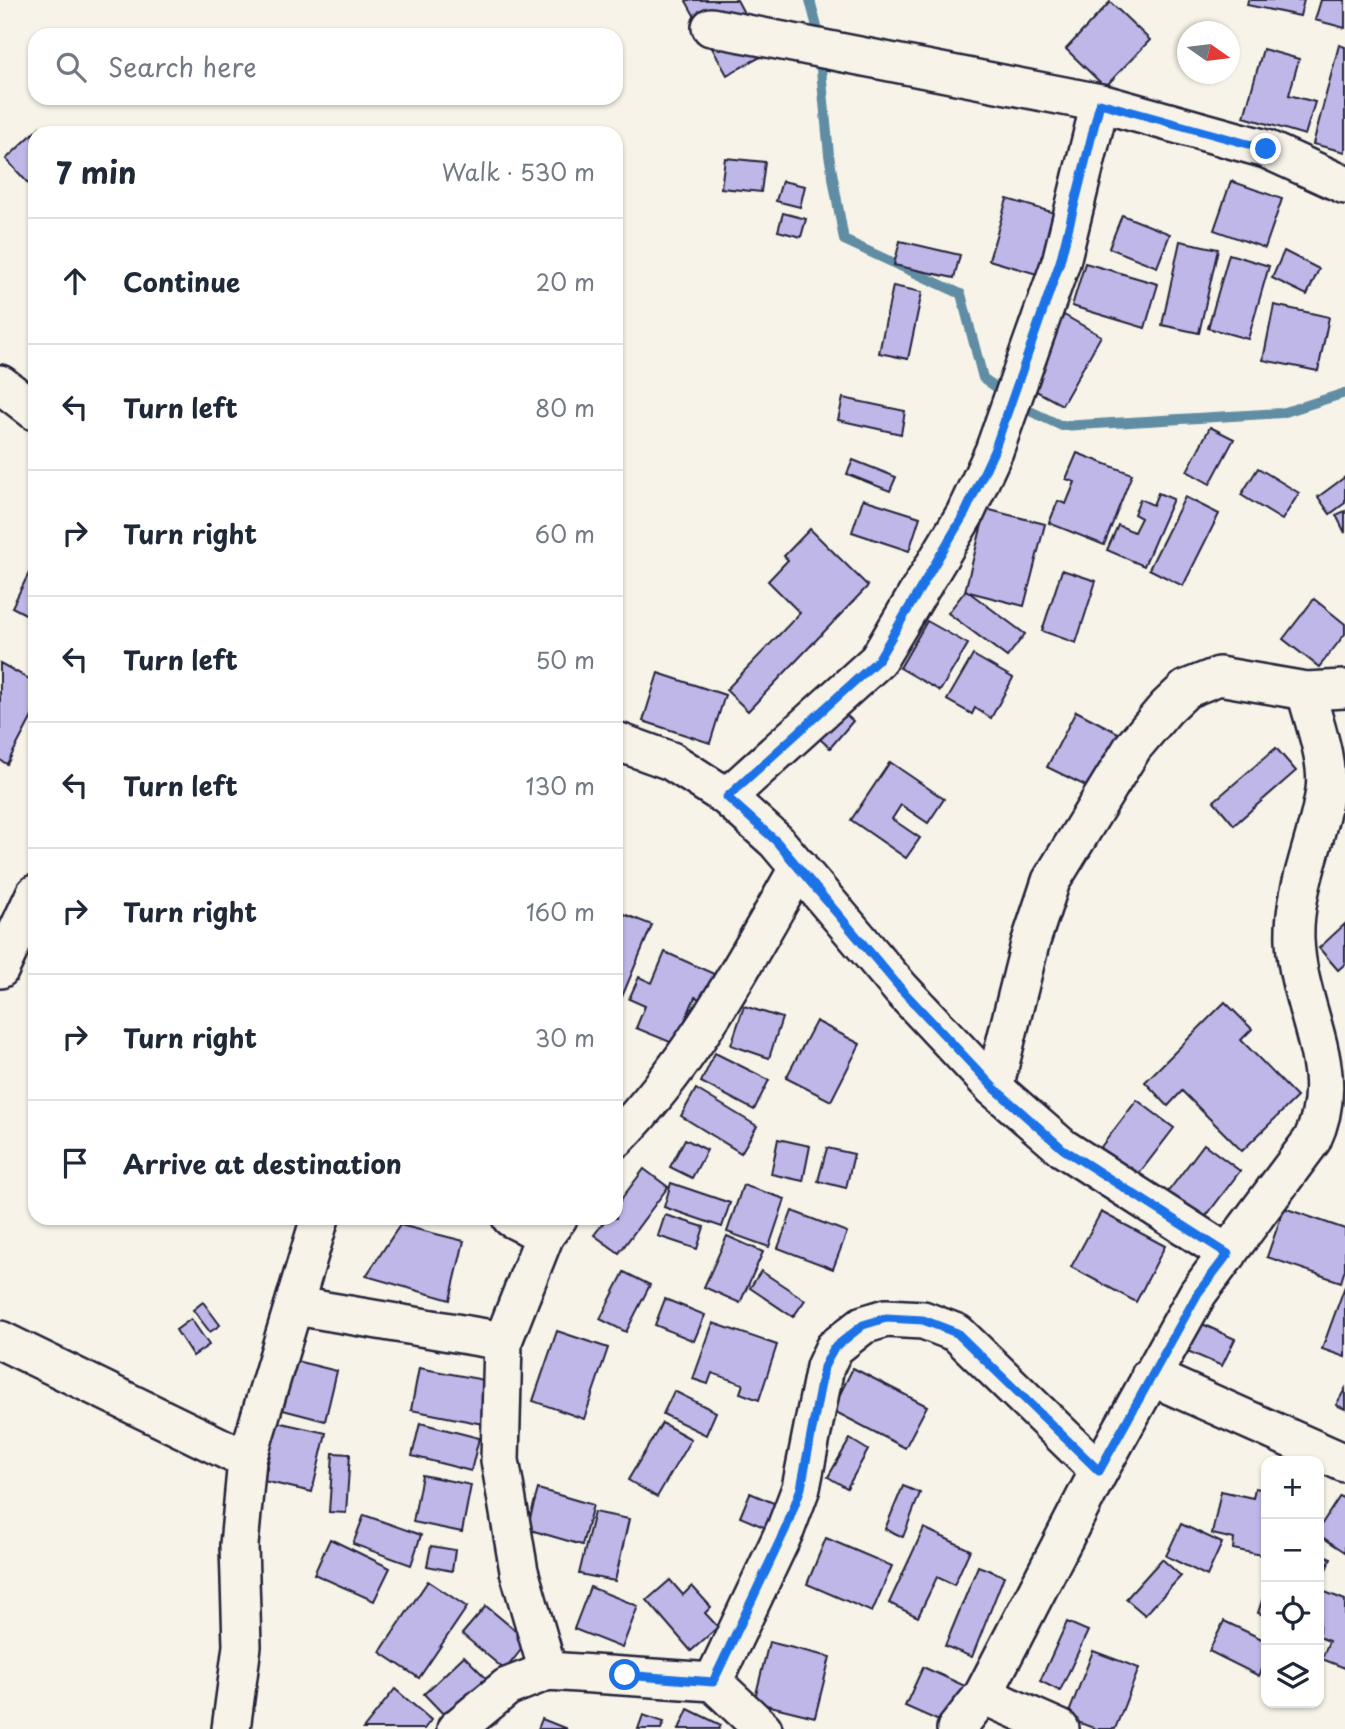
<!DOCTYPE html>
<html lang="en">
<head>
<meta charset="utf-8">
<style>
	body { margin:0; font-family:"Playpen Sans",sans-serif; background:#f2f2f3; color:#1f2937 }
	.controls { position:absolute; right:21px; bottom:21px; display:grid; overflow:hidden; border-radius:14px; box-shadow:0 2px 5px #0004 }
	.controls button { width:63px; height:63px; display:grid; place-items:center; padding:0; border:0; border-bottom:2px solid #e0e1e3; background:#fff; color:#1f2937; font:35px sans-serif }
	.compass { position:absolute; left:1177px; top:21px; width:63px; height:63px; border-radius:50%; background:#fff; box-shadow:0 2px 5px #0004; rotate:104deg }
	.stop { position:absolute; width:21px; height:21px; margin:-16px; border:5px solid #1a73e8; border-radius:50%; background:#fff }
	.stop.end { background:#1a73e8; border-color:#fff; box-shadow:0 2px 7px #0008 }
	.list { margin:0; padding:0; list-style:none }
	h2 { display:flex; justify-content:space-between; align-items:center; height:91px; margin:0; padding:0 28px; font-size:30px }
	h2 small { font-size:23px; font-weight:400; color:#747a83 }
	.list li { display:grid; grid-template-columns:46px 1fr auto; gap:21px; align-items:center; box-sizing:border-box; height:126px; padding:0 28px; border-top:2px solid #e0e1e3 }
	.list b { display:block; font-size:26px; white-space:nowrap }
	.list em { font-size:23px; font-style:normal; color:#747a83 }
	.icon { flex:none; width:38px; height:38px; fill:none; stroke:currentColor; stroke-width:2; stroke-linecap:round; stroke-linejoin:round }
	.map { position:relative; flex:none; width:1345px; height:1729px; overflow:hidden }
	.search { position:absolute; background:#fff; box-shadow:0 2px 5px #0004; left:28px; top:28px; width:595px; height:77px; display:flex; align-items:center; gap:18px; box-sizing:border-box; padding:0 24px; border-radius:21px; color:#747a83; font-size:26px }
	.panel { position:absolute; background:#fff; box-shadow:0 2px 5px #0004; left:28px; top:126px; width:595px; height:1099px; border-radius:21px }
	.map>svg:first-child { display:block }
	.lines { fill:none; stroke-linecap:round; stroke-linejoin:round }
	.stream { stroke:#608da3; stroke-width:10 }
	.building { fill:#bfb7e8; stroke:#22223b; stroke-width:2 }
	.minor-casing { stroke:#22223b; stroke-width:42 }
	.minor { stroke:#f7f3e8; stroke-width:37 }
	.route { stroke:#1a73e8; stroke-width:9 }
</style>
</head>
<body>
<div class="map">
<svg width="1345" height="1729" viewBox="0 0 1345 1729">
	<rect width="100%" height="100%" fill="#f7f3e8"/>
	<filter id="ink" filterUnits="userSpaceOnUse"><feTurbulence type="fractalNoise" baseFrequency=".0143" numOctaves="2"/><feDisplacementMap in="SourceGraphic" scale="14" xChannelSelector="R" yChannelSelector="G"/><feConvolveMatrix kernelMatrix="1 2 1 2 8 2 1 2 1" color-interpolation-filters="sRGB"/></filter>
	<g filter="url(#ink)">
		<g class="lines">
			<path class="stream" d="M810,0L817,27L829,155L844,240L961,294L983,378L1030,411L1062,426L1282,413L1345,393"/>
		</g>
		<g class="building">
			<path d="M688,0H737L766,54L727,75L686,1Z"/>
			<path d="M1248,0H1304L1300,16L1247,5Z"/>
			<path d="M1321,0H1345V28L1315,20Z"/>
			<path d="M1110,2L1150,40L1105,87L1066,49Z"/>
			<path d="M1339,45L1345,47V152L1313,144Z"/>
			<path d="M1263,49L1299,59L1289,95L1315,102L1305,135L1244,117Z"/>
			<path d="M40,127L45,133H35V191L6,159Z"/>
			<path d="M725,158L765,162L761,192L721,188Z"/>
			<path d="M782,181L805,186L800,207L776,201Z"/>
			<path d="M1231,181L1282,199L1265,248L1214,230Z"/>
			<path d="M1007,199L1065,216L1047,277L989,260Z"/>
			<path d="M783,213L806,219L801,237L778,231Z"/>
			<path d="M1122,215L1170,234L1157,267L1109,248Z"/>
			<path d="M900,241L960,255L954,278L894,265Z"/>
			<path d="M1180,241L1218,249L1199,333L1162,325Z"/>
			<path d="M1284,251L1319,269L1307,295L1272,278Z"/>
			<path d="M1229,254L1269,266L1248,339L1208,328Z"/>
			<path d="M1085,263L1158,284L1145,328L1072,306Z"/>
			<path d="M893,286L922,292L908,359L879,353Z"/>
			<path d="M1274,305L1329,317L1318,371L1263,360Z"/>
			<path d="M1064,315L1101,336L1062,405L1025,385Z"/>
			<path d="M843,398L905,411L901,434L838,420Z"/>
			<path d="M1210,427L1234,439L1210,484L1187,471Z"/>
			<path d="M1077,453L1132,474L1104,545L1049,523L1058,501L1066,504L1075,482L1066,479Z"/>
			<path d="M853,460L896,477L890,491L847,474Z"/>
			<path d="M1258,468L1299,493L1282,520L1241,495Z"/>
			<path d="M1345,477V503L1330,514L1318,497Z"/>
			<path d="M1158,493L1173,499L1144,566L1107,550L1118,525L1134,532L1141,518L1134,514L1140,499L1153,505Z"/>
			<path d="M1185,497L1219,514L1183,586L1149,569Z"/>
			<path d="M863,499L920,517L909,551L852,532Z"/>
			<path d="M986,509L1045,524L1024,606L965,591Z"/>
			<path d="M1345,511V533L1336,515Z"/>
			<path d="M810,529L868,586L748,711L726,690L800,613L768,581L788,560L784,556Z"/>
			<path d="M35,561V619L12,607Z"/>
			<path d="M1062,570L1096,581L1076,643L1042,631Z"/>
			<path d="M966,590L1025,634L1007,657L948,613Z"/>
			<path d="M1314,599L1345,624V634L1319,667L1283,639Z"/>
			<path d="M927,621L968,644L940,691L900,668Z"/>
			<path d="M973,655L1013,678L991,718L975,708L972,714L947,700Z"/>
			<path d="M0,663L35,682V711L7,764L0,760Z"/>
			<path d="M658,673L725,695L710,743L643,721Z"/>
			<path d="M835,705L853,721L830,748L812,732Z"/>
			<path d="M1076,711L1124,736L1096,791L1047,767Z"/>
			<path d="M1276,748L1296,771L1234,825L1214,801Z"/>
			<path d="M890,762L944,799L928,823L901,805L892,819L920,838L906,858L851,820Z"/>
			<path d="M616,911L652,925L622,997L616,994Z"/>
			<path d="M1345,924V964L1338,970L1319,948Z"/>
			<path d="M665,952L714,974L703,1000L695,997L675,1044L636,1028L645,1006L629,999L639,977L652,983Z"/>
			<path d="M1225,1002L1252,1029L1241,1040L1297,1097L1242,1151L1182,1091L1168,1106L1145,1082Z"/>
			<path d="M744,1006L782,1018L769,1058L731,1045Z"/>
			<path d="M816,1021L860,1044L831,1101L786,1078Z"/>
			<path d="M715,1053L769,1080L754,1110L701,1082Z"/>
			<path d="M696,1089L757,1126L741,1153L681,1116Z"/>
			<path d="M1137,1100L1174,1128L1131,1184L1094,1156Z"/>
			<path d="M685,1139L707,1150L692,1178L670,1167Z"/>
			<path d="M778,1139L810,1146L803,1181L771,1174Z"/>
			<path d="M1204,1144L1240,1171L1194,1232L1158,1205Z"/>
			<path d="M827,1148L854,1154L846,1188L818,1181Z"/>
			<path d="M644,1169L668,1187L619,1253L594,1235L607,1218H616V1206Z"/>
			<path d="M671,1183L730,1203L722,1227L664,1207Z"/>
			<path d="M743,1185L785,1199L769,1247L727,1232Z"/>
			<path d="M1284,1208L1345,1229V1269L1341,1282L1267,1257Z"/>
			<path d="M792,1211L847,1232L833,1269L778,1248Z"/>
			<path d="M1101,1212L1165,1246L1136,1302L1071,1267Z"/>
			<path d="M665,1215L704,1227L697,1249L658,1236Z"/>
			<path d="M400,1225L464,1241L450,1300L366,1276Z"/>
			<path d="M727,1236L763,1252L740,1303L704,1287Z"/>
			<path d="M761,1271L805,1300L793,1317L750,1288Z"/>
			<path d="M624,1272L650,1285L626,1332L600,1319Z"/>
			<path d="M1345,1286V1357L1322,1349Z"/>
			<path d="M665,1299L705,1315L694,1341L655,1325Z"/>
			<path d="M203,1302L220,1325L210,1332L193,1310Z"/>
			<path d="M191,1319L209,1345L193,1356L176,1330Z"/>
			<path d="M1198,1322L1235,1339L1222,1366L1185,1350Z"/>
			<path d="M713,1323L777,1345L759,1400L740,1393L743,1384L712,1373L708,1384L693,1379Z"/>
			<path d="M557,1331L608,1348L584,1419L533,1401Z"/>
			<path d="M296,1361L337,1371L325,1421L283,1410Z"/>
			<path d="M419,1368L495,1382L488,1425L411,1410Z"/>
			<path d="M853,1368L927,1406L905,1448L832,1410Z"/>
			<path d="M1345,1389V1409L1336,1405Z"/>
			<path d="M674,1391L716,1412L706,1435L663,1414Z"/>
			<path d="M277,1422L326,1433L312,1492L264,1481Z"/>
			<path d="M420,1423L479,1438L471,1471L412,1456Z"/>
			<path d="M662,1423L691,1439L657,1497L628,1480Z"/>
			<path d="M850,1439L868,1450L847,1488L828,1477Z"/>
			<path d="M333,1453L350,1454L346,1513L329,1512Z"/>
			<path d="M422,1475L471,1485L462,1532L413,1522Z"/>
			<path d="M903,1486L920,1493L903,1537L885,1529Z"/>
			<path d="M1255,1488L1266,1490V1556L1233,1549L1234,1539L1212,1534L1221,1491L1253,1498Z"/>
			<path d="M538,1489L593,1505L582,1545L527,1529Z"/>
			<path d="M750,1493L776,1504L766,1528L740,1517Z"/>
			<path d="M1340,1496L1345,1500V1552L1319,1535V1528Z"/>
			<path d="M594,1512L629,1519L615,1581L579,1574Z"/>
			<path d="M364,1515L421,1535L411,1565L353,1544Z"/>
			<path d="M1181,1524L1222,1543L1207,1576L1166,1556Z"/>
			<path d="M924,1528L970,1550L954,1585L937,1577L918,1617L889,1603Z"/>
			<path d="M826,1538L892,1566L872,1612L807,1584Z"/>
			<path d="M330,1539L390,1568L374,1601L314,1574Z"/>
			<path d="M431,1546L455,1550L452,1571L427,1566Z"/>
			<path d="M1319,1553L1331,1558L1319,1585Z"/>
			<path d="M1162,1559L1181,1576L1145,1615L1126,1599Z"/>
			<path d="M978,1566L1004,1576L972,1657L945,1646Z"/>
			<path d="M670,1580L683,1595L692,1586L711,1607L705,1613L718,1627L691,1651L647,1600Z"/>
			<path d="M428,1581L467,1607L419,1678L380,1652Z"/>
			<path d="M590,1587L638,1606L622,1648L574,1629Z"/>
			<path d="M1266,1588V1616L1258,1613Z"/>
			<path d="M1320,1590L1345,1600V1668L1322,1659L1329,1641L1319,1637Z"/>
			<path d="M486,1606L528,1641L505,1670L462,1634Z"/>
			<path d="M1224,1621L1266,1641V1661L1259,1676L1209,1651Z"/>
			<path d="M1067,1622L1088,1631L1060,1691L1040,1681Z"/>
			<path d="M769,1642L830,1657L815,1717L754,1702Z"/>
			<path d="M1093,1651L1139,1668L1115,1729H1096L1067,1718Z"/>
			<path d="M464,1656L488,1680L448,1719L424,1694Z"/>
			<path d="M923,1667L965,1686L948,1725L905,1706Z"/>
			<path d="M395,1689L431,1720L424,1729H363Z"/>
			<path d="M688,1709L721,1725L719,1729H679Z"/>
			<path d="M643,1715L664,1722L661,1729H638Z"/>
			<path d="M542,1719L567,1729H538Z"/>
		</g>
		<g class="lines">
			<g class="minor-casing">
				<g id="minor">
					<path d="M711,27L1100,103L1266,149L1345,185"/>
					<path d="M0,384L35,411"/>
					<path d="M616,741L671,761L727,797L776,841L901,989L994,1088L1063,1148L1228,1254"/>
					<path d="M727,797L878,660L965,514L994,451L1061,262L1100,103"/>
					<path d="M0,969L35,894"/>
					<path d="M994,1088L1030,944L1051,881L1133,747L1166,708L1186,689L1219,676L1306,691L1345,689"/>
					<path d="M616,1139C693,1061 745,961 799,867"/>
					<path d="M511,1218L545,1235L558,1218"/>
					<path d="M545,1235L503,1341L500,1460L519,1571L548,1671"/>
					<path d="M296,1306L503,1341"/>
					<path d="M0,1340L247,1460"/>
					<path d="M1150,1376L1345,1463"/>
					<path d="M713,1682L786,1528L801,1488L825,1367L834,1348L863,1325L886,1318L923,1320L957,1333L1099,1471"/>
					<path d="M983,1695L1060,1729"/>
					<path d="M231,1729L242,1646L239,1545L247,1460L320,1218"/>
					<path d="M456,1729L507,1687L548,1671L713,1682L763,1729"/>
					<path d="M956,1729L983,1695L1099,1471L1198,1293L1312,1140C1345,1071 1298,1012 1295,940C1293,887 1318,841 1325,790C1329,759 1313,721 1306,691"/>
				</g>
			</g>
			<use href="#minor" class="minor"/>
		</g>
	</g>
	<g class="lines" filter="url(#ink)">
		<path class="route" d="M625,1675L713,1682L786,1528L801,1488L824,1367L834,1348L863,1325L886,1318L923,1320L957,1333L1099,1471L1198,1293L1228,1254L1063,1149L994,1088L901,989L776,841L727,797L878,660L965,513L994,451L1060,262L1100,103L1266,149"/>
	</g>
</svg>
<div class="controls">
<button>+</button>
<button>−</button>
<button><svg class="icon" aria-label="locate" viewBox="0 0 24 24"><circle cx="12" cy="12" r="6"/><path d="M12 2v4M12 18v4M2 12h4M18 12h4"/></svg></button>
<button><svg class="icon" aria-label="layers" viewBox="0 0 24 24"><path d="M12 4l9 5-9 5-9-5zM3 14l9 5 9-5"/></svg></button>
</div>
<svg class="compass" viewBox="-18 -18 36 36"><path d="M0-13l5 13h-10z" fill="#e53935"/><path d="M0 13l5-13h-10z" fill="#747a83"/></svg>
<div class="stop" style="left:625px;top:1675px"></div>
<div class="stop end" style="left:1266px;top:149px"></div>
<div class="search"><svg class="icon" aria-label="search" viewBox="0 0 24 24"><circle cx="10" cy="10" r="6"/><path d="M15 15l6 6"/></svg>Search here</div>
<section class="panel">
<h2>7 min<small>Walk · 530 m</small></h2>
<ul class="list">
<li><svg class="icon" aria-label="ahead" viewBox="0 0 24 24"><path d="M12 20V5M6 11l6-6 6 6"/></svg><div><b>Continue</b></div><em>20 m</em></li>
<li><svg class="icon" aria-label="left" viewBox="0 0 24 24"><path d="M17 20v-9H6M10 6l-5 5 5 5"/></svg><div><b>Turn left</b></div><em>80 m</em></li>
<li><svg class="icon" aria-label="right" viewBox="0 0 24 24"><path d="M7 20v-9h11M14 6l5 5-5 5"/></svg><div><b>Turn right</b></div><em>60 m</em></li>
<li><svg class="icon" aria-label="left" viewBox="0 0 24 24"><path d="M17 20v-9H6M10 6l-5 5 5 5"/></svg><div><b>Turn left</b></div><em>50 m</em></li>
<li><svg class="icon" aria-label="left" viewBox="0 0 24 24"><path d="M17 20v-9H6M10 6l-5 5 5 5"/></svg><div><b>Turn left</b></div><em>130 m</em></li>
<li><svg class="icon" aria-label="right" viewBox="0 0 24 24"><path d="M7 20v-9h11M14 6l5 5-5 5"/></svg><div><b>Turn right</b></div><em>160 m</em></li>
<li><svg class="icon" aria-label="right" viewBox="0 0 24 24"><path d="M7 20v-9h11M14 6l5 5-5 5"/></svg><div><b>Turn right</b></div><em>30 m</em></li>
<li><svg class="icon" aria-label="arrive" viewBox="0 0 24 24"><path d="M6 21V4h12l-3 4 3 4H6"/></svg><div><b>Arrive at destination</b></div></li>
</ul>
</section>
</div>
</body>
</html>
